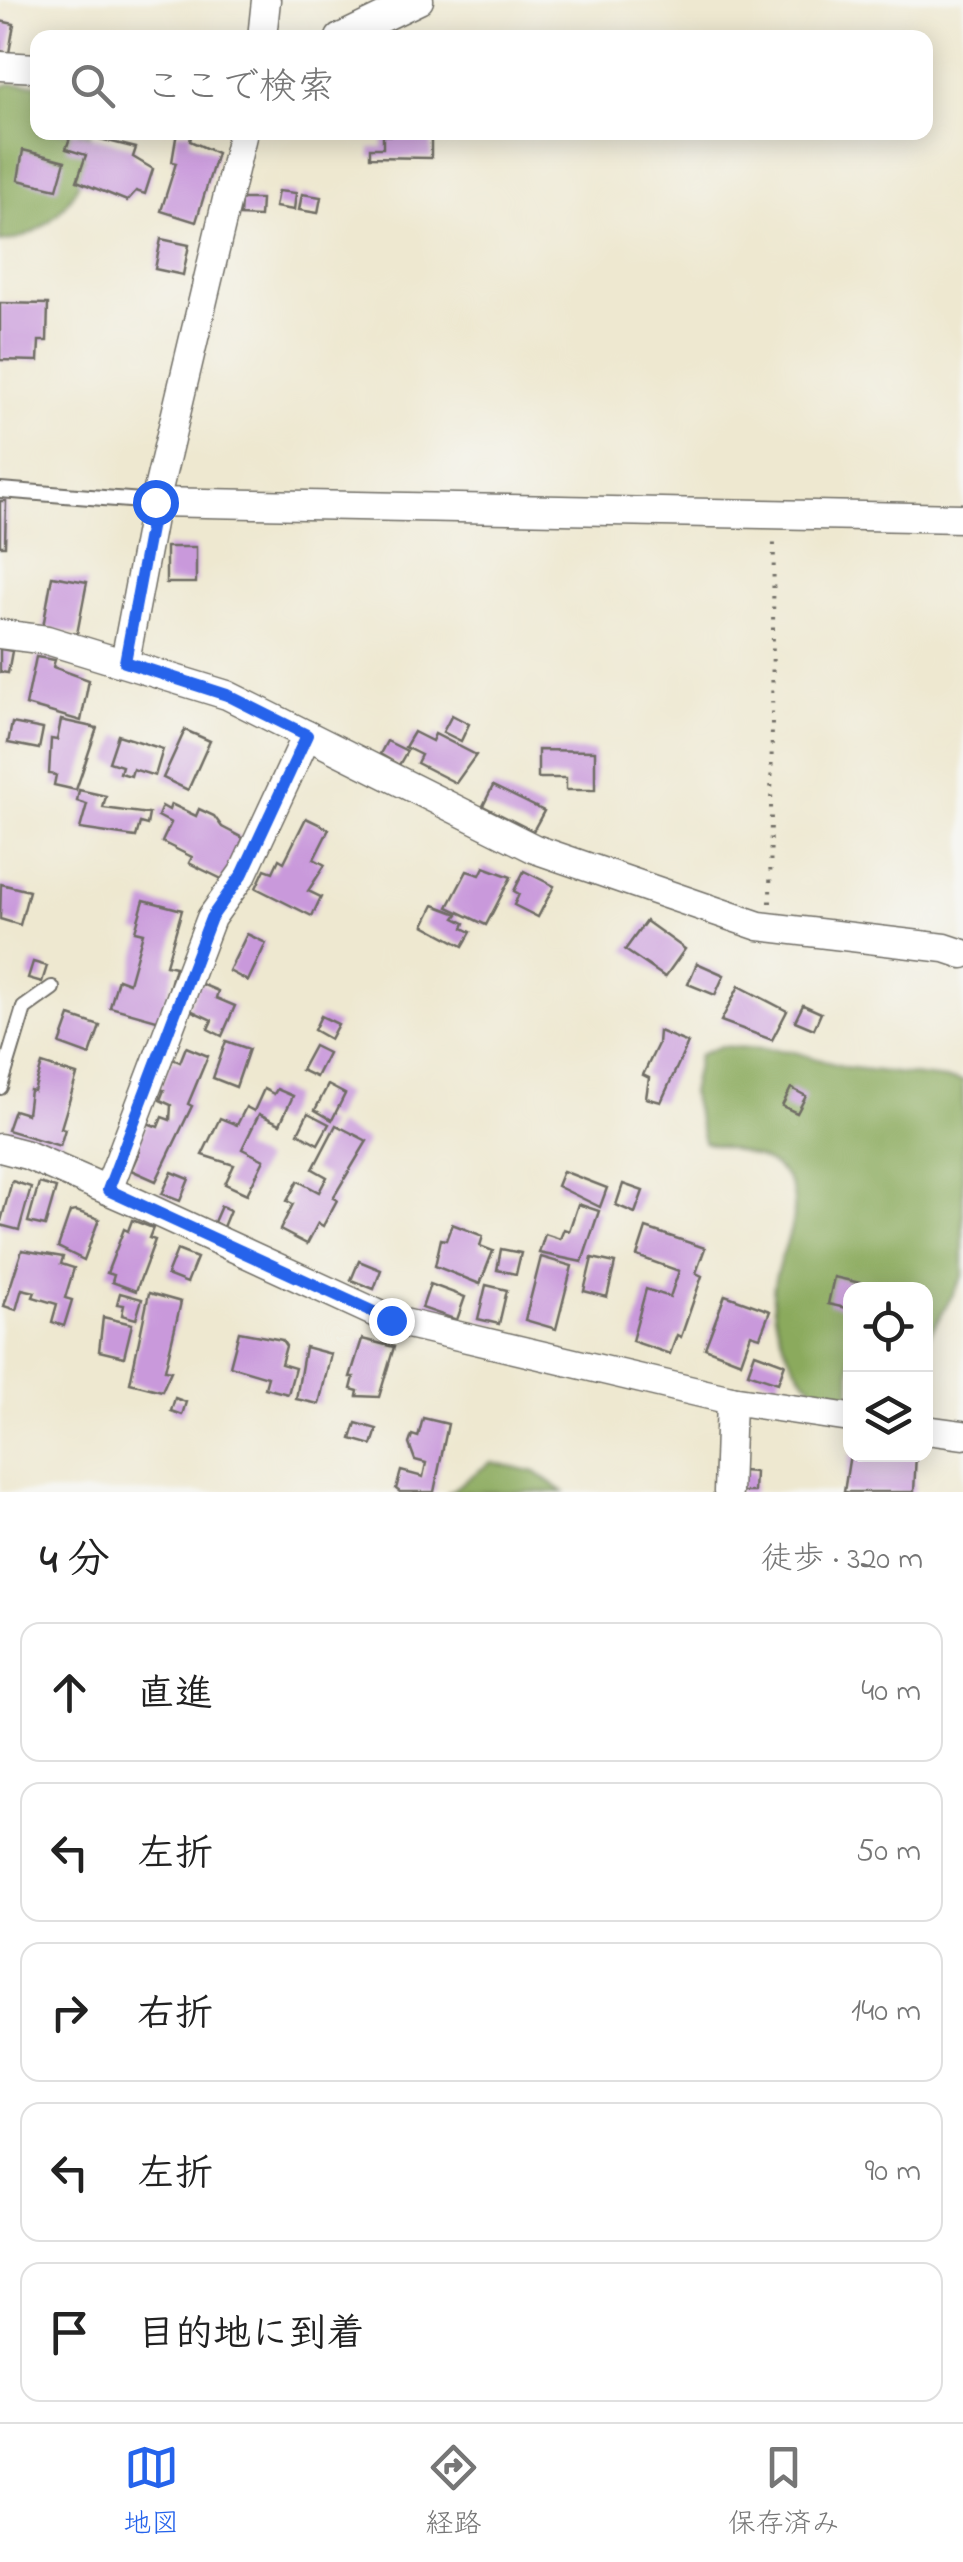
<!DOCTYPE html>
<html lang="ja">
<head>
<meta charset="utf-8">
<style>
	body { margin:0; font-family:"Indie Flower","Klee One",sans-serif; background:#f6f6f6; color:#222 }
	.controls { position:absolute; right:30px; bottom:30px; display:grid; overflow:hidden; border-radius:20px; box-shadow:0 5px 25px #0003 }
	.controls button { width:90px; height:90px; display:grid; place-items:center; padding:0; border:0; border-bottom:2px solid #e0e0e0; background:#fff; color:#222; font:50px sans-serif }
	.stop { position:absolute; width:30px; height:30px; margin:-22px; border:8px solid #2563eb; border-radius:50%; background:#fff }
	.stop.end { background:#2563eb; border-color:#fff; box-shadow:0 2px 10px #0008 }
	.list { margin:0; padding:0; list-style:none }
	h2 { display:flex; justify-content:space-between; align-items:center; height:130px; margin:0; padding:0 40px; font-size:42px }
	h2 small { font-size:32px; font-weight:400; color:#767676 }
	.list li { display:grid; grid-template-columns:65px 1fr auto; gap:30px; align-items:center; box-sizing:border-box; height:140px; margin:0 20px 20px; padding:0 20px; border:2px solid #e0e0e0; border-radius:20px }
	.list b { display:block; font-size:38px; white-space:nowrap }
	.list em { font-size:32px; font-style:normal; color:#767676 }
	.icon { flex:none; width:55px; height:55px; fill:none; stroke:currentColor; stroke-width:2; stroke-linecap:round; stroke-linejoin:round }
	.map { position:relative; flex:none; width:963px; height:1492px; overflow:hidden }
	.search { position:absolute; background:#fff; box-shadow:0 5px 25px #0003; left:30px; right:30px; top:30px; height:110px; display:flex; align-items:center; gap:25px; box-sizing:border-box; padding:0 35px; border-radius:20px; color:#767676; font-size:38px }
	.sheet { height:930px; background:#fff }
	nav { display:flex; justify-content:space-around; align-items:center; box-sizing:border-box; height:140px; border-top:2px solid #e0e0e0; background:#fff; font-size:28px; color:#767676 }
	nav a { display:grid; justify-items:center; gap:5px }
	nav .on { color:#2563eb }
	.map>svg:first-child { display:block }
	.forest { fill:#8baa5d; stroke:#5b6a44; stroke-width:2.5 }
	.building { fill:#c999db }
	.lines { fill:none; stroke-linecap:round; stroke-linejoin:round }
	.service-casing { stroke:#6f6d65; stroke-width:18 }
	.minor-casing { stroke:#6f6d65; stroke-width:31 }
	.path { stroke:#6f6d65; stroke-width:4; stroke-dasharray:2.5 8; stroke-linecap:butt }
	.service { stroke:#fff; stroke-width:14 }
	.minor { stroke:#fff; stroke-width:28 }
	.route { stroke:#2563eb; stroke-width:12 }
</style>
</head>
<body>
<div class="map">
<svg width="963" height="1492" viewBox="0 0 963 1492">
	<rect width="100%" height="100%" fill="#f6f6f2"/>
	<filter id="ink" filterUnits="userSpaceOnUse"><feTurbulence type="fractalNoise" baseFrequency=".01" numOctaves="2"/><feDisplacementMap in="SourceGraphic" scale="20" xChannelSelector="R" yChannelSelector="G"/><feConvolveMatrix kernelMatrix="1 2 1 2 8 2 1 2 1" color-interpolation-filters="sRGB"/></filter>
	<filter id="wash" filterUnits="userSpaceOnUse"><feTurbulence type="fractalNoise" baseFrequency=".0048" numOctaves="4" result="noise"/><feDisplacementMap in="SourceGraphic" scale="40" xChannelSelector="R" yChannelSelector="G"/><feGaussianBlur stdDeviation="2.25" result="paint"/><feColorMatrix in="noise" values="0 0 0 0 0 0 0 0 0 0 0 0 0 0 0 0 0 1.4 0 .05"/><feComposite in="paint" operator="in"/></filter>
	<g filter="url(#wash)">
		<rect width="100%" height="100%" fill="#eee8d0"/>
		<g class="forest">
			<path d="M8,84H37L38,132L90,133C90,185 54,236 0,242V88Z"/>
			<path d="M721,1046L791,1051L845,1067L963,1081V1277L926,1341V1290H850V1400C804,1404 775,1339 773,1299C771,1261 810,1216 787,1179C771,1154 730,1150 704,1142L691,1093L699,1055Z"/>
			<path d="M491,1462L535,1472L564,1492H449Z"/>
		</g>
		<g id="blocks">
			<g class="building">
				<path d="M0,21L14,24L9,53L0,51Z"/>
				<path d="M72,132L136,148L133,157L153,169L145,194L136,191L127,201L77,181L86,155L66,149Z"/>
				<path d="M177,132H192L190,141L217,153L196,222L161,211L176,163L172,162Z"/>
				<path d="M383,135L431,136V158L370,157V148H383Z"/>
				<path d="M23,150L65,161L57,189L18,180Z"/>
				<path d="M278,191L296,193L294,210L275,207Z"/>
				<path d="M302,194L321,197L318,213L299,210Z"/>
				<path d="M241,199H261L260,217L240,216Z"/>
				<path d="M161,239L189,245L183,275L155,269Z"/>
				<path d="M0,303L48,304L47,341H39L38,361L0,360Z"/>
				<path d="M0,501H6L5,546H0Z"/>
				<rect x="166" y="547" width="30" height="36"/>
				<path d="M52,576L87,582L77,634L43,627Z"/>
				<path d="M0,649L12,651L8,673L0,672Z"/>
				<path d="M36,657L55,660L53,667L89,680L81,721L26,705Z"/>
				<path d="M452,715L469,724L461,741L443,732Z"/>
				<path d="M61,720L97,728L76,790L54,785L56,775L49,774L51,739L57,740Z"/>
				<path d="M12,723L43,729L39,749L8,743Z"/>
				<path d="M185,730L210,741L188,790L163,778Z"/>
				<path d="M414,732L432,741L435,734L476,755L456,783L417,763L421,755L405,747Z"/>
				<path d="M118,735L163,749L155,776L133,769L131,776L120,773L122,766L109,762Z"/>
				<path d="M387,741L407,751L399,765L380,754Z"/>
				<path d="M538,750L595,751V790H566V778H538Z"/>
				<path d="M493,786L544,811L533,831L483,806Z"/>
				<path d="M79,790L106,796L103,808L149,814L147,825L140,823L136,837L80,829L87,804L77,801Z"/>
				<path d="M171,804L196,816L199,809L214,816L222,827L243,838L228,882L189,863L192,857L162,842L171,823L158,816L162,806L169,810Z"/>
				<path d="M306,818L329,829L314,859L325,865L308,891L321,897L312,916L256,888L265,869L273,872L279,859L284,862Z"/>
				<path d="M484,867L511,877L486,925L448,907L467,871L480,875Z"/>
				<path d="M524,871L554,886L538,917L514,905L519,894L514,891Z"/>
				<path d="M1,884L29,891L20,925L0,919Z"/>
				<path d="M144,900L182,910L166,965L175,967L160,1021L110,1007L118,979L129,983L143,933L135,931Z"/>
				<path d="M434,905L458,914L455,918L465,923L463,928L471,932L463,946L424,925Z"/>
				<path d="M646,921L685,949L665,977L625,950Z"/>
				<path d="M247,934L266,943L248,981L229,971Z"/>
				<path d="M33,962L47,966L42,982L28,978Z"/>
				<path d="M697,963L724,975L715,995L688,984Z"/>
				<path d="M199,983L218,991L216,998L235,1006L222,1036L208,1029L212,1020L188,1009Z"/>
				<path d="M739,986L787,1011L772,1040L721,1021Z"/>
				<path d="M803,1005L821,1013L814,1029L795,1021Z"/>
				<path d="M70,1016L100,1026L90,1055L60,1044Z"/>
				<path d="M321,1016L338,1024L330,1039L314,1030Z"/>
				<path d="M659,1031L688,1043L661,1102L646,1098L649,1078L643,1075L658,1044Z"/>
				<path d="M226,1041L249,1049L236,1087L213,1078Z"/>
				<path d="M314,1046L328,1053L316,1077L301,1070Z"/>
				<path d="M186,1047L208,1056L188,1104L192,1106L156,1181L131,1170L139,1152L135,1150L147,1123L158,1127L162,1117L170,1120L171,1105L160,1100L164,1090L160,1089L173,1059L180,1062Z"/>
				<path d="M42,1064L77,1075L61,1128L65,1129L60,1146L7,1130L14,1110L27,1114L30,1090L34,1091Z"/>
				<path d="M328,1085L345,1094L332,1120L315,1110Z"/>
				<path d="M791,1088L806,1096L797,1113L782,1106Z"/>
				<path d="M264,1089L274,1094L277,1089L293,1096L280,1124L259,1114L242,1149L264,1160L247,1194L225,1184L234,1165L202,1155L220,1118L237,1125L246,1107L254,1111Z"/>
				<path d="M308,1113L329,1124L318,1144L298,1133Z"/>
				<path d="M336,1125L367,1141L333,1198L337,1200L323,1226L318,1223L307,1244L280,1230L293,1204L287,1201L298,1181L319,1192L327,1177L313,1169Z"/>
				<path d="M563,1171L607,1188L600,1207L557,1186Z"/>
				<path d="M172,1172L189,1179L180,1201L162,1194Z"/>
				<path d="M12,1181L31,1187L19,1230L0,1225Z"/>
				<path d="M39,1183L56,1188L45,1226L28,1222Z"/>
				<path d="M623,1184L643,1191L635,1213L616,1205Z"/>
				<path d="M578,1204L599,1211L582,1262L539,1253L545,1234L560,1239L564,1229L569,1231Z"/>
				<path d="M221,1206L230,1210L223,1227L214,1222Z"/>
				<path d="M76,1211L99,1219L84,1260L58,1247L70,1212Z"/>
				<path d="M132,1220L153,1228L149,1238L155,1240L136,1291L112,1282L114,1275L107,1273L124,1229L128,1231Z"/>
				<path d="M452,1224L483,1236L480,1246L493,1251L480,1284L435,1266L441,1239L446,1240Z"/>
				<path d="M646,1228L705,1248L696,1273L702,1276L681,1337L677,1335L670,1354L632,1341L646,1289L670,1297L679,1271L637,1256Z"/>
				<path d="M501,1249L521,1253L516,1274L497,1270Z"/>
				<path d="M22,1250L63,1257L61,1264L74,1268L65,1298L72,1300L64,1326L52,1322L57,1304L33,1297L35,1292L22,1289L16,1310L4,1306Z"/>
				<path d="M177,1250L197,1258L187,1283L167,1275Z"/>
				<path d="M541,1257L572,1266L556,1329L525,1320Z"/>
				<path d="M592,1258L615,1263L607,1297L584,1291Z"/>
				<path d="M359,1261L381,1270L374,1289L351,1280Z"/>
				<path d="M834,1277L869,1285L868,1290H850V1309L828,1304Z"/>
				<path d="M430,1284L465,1297L457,1320L422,1308Z"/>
				<path d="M486,1285L507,1290L499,1324L478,1319Z"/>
				<path d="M120,1293L142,1299L136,1319L122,1315L124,1305L117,1304Z"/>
				<path d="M149,1293L181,1302L165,1370L171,1371L162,1391L130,1383Z"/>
				<path d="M725,1295L770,1311L760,1337L751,1334L741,1362L705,1348Z"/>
				<path d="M103,1317L132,1324L124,1357L99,1351Z"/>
				<path d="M239,1332L282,1340L286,1346L281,1364L295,1368L288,1394L265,1388L268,1377L230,1366Z"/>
				<path d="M362,1339L394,1347L379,1397L357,1396L358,1391L351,1389L354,1377H350Z"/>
				<path d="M305,1347L331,1354L319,1404L296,1399Z"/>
				<path d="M755,1353L785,1364L778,1383L748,1373Z"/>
				<path d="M175,1398L186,1402L182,1415L171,1411Z"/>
				<path d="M423,1418L448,1424L434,1492H400L396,1489L401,1471L423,1477L426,1463L415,1460L409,1444L412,1435L418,1437Z"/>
				<path d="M356,1423L377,1429L372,1445L351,1439Z"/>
				<path d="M850,1454H916L914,1492H844Z"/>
				<path d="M741,1471L755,1472L754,1492H740Z"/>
			</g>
		</g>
	</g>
	<g filter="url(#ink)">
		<use href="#blocks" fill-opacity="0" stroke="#6f6d65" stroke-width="2.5"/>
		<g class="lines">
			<g class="service-casing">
				<g id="service">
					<path d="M0,490L155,502"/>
					<path d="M0,1087L24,1008L52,988"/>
				</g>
			</g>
			<g class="minor-casing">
				<g id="minor">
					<path d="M262,38L266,0"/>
					<path d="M340,38L419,0"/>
					<path d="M0,66L38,68"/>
					<path d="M155,502L963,518"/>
					<path d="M0,634L47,640L227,695L535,849L759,926L945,948L963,954"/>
					<path d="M125,661L155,502L243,132"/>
					<path d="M0,1148L27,1155L137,1203L391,1320L731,1400L850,1418"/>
					<path d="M108,1190L211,918L243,873L307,735"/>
					<path d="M926,1430L963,1435"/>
					<path d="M728,1492L731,1400"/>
				</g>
			</g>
			<path class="path" d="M770,903L774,537"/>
			<use href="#service" class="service"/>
			<use href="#minor" class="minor"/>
		</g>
	</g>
	<g class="lines" filter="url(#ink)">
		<path class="route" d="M155,502L125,662L227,695L307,735L243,873L211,918L108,1190L391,1320"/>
	</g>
</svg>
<div class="controls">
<button><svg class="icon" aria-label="locate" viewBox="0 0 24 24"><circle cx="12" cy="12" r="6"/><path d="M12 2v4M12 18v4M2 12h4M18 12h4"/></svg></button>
<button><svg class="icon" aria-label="layers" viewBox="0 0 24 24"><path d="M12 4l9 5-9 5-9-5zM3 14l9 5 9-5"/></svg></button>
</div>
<div class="stop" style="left:155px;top:502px"></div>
<div class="stop end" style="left:391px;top:1320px"></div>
<div class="search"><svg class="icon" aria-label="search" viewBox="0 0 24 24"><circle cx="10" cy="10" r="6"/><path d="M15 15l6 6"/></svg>ここで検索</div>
</div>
<section class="sheet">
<h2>4 分<small>徒歩 · 320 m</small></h2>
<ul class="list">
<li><svg class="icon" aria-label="ahead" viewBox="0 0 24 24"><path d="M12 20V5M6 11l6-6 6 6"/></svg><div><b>直進</b></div><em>40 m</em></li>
<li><svg class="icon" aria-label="left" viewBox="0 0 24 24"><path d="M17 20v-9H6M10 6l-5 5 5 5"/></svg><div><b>左折</b></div><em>50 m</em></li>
<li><svg class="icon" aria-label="right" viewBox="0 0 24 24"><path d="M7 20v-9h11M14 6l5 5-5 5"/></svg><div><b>右折</b></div><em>140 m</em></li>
<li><svg class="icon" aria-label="left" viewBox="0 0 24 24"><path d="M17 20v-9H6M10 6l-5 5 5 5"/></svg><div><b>左折</b></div><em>90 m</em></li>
<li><svg class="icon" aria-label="arrive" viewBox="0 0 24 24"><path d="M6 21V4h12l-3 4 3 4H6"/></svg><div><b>目的地に到着</b></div></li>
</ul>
</section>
<nav>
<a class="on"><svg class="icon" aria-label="map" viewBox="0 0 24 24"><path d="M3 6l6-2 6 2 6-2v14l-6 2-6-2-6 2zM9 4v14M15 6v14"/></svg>地図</a>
<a><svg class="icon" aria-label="directions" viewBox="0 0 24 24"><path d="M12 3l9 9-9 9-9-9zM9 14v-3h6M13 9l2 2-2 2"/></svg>経路</a>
<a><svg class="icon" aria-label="saved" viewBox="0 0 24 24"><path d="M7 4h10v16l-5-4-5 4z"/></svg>保存済み</a>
</nav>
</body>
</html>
